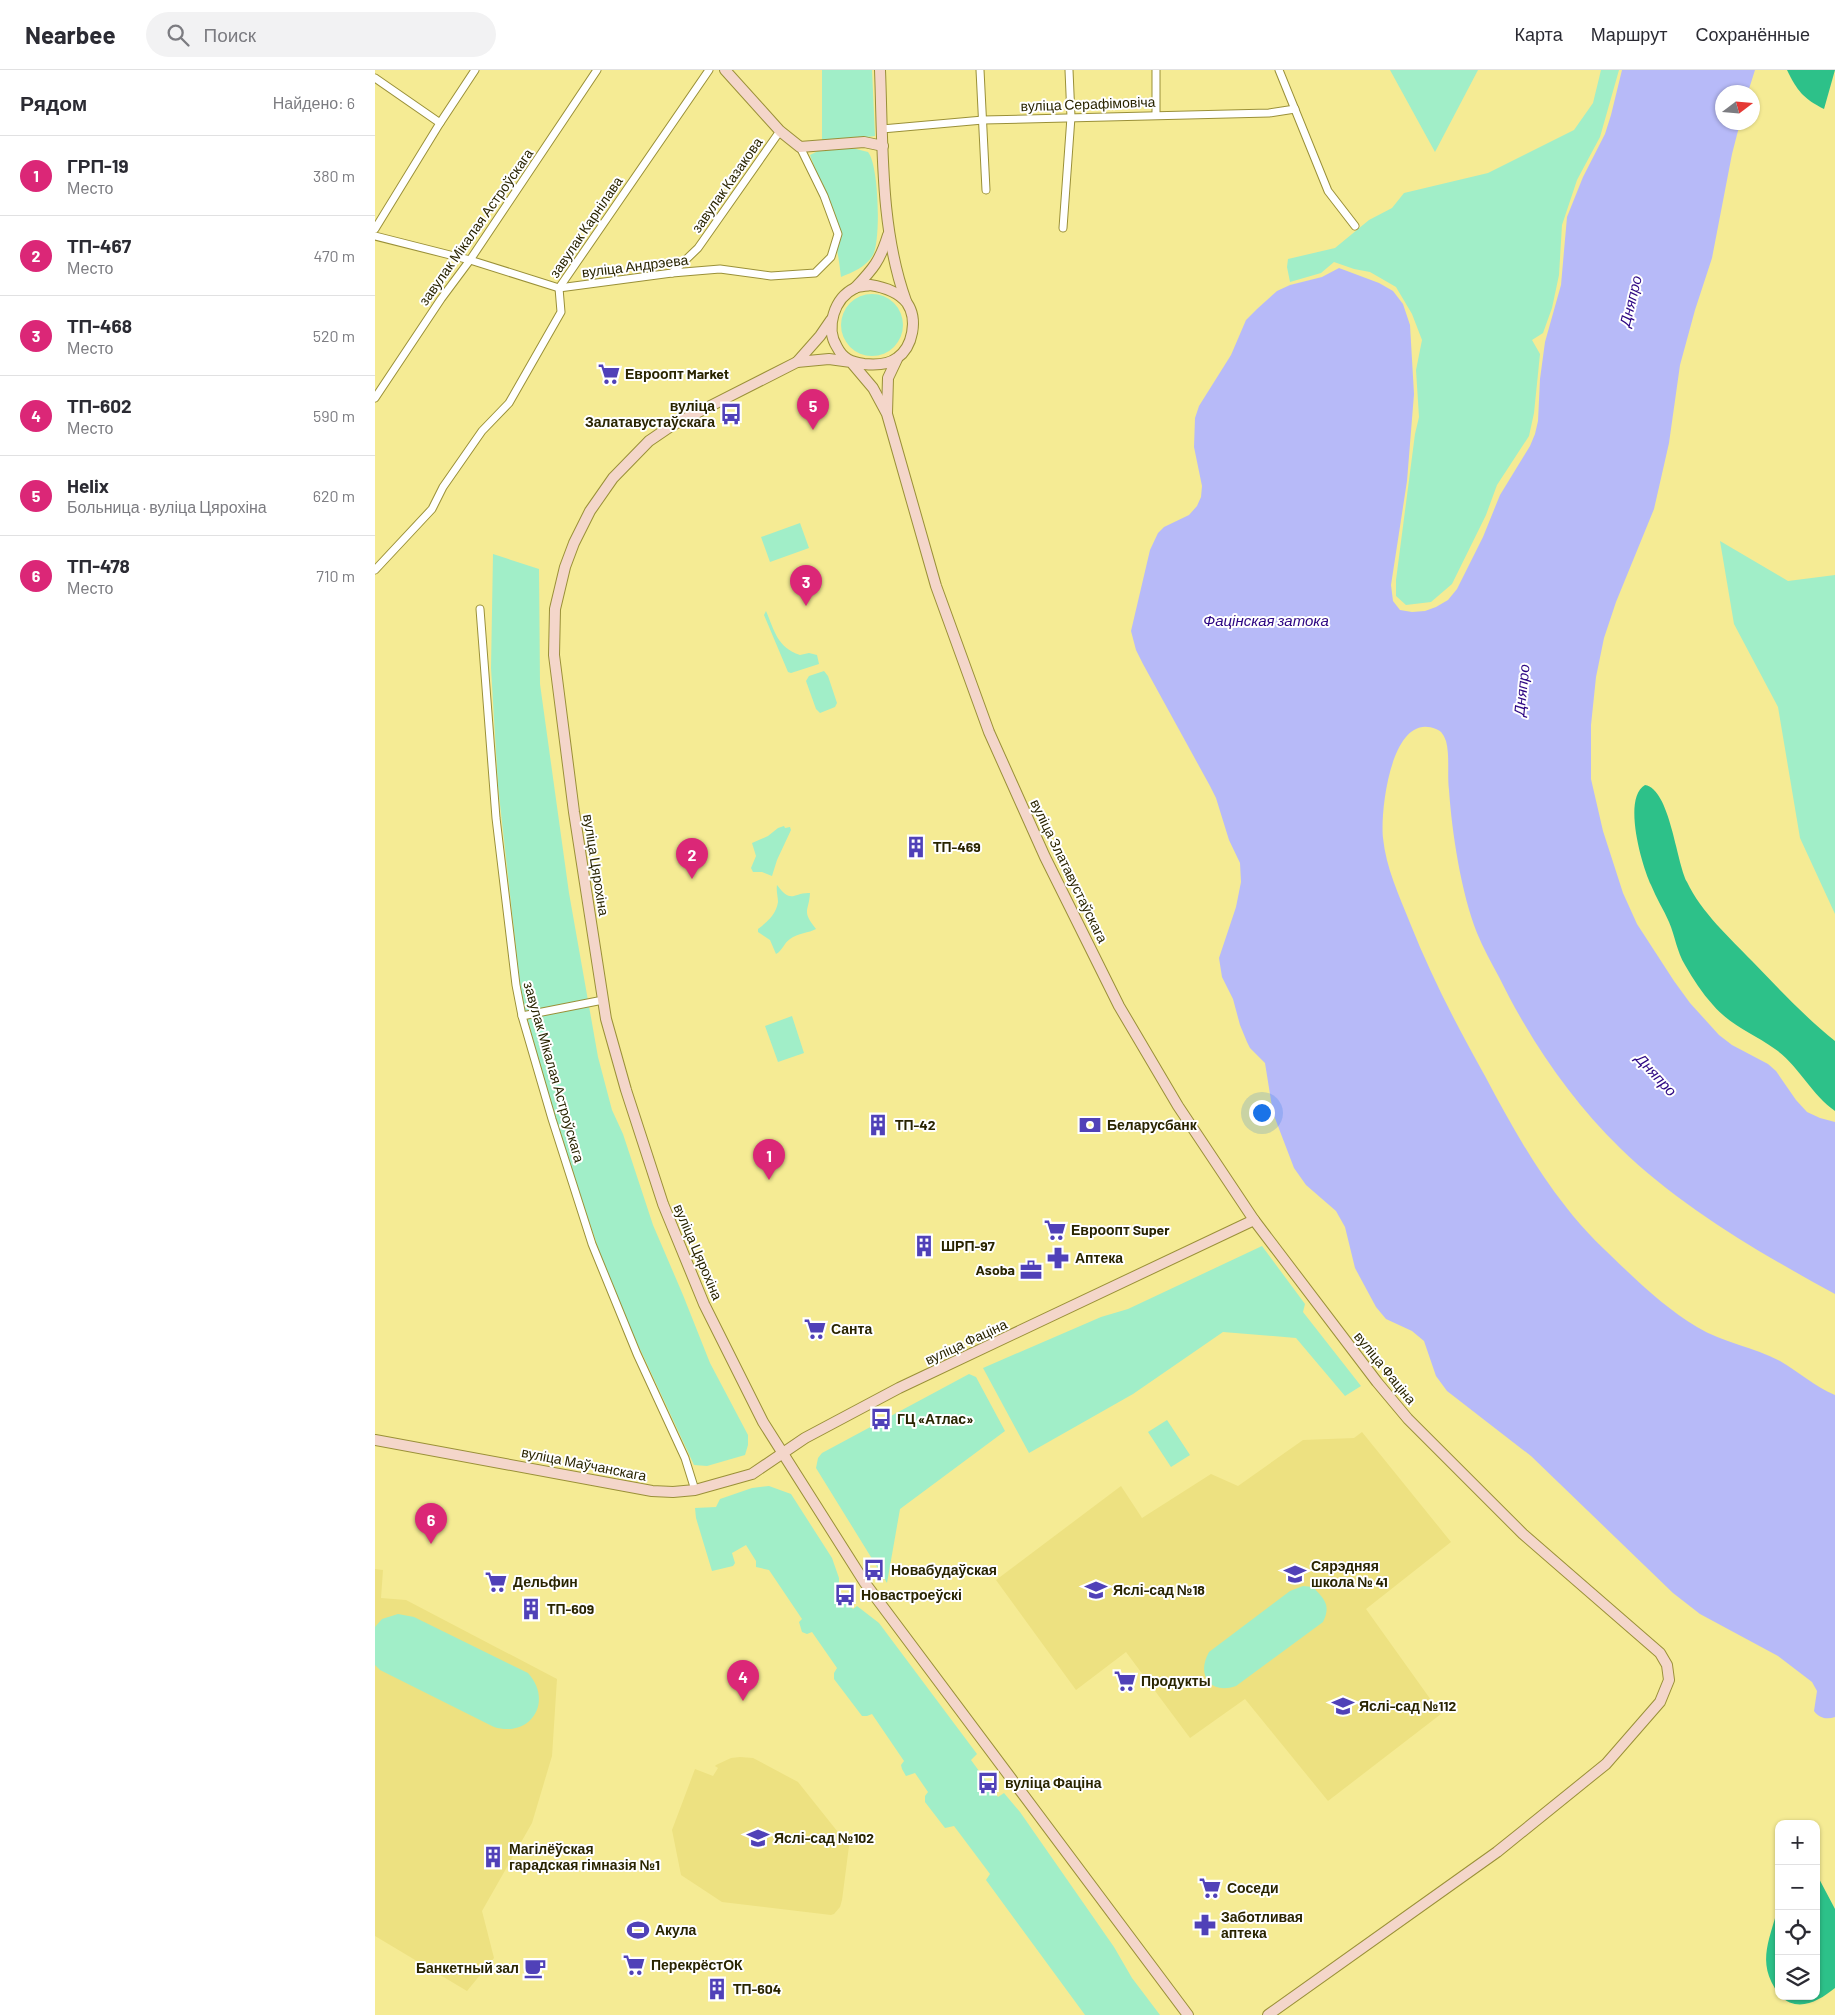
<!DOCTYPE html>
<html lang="ru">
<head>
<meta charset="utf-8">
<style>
	body { margin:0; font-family:Barlow,sans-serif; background:#f2f2f3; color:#2b2b33 }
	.controls { position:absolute; right:15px; bottom:15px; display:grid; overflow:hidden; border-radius:10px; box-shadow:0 1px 4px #0004 }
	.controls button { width:45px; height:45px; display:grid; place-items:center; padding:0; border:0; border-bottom:1px solid #e1e1e2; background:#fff; color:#2b2b33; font:25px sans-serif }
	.compass { position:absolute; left:1340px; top:15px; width:45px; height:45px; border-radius:50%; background:#fff; box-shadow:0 1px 4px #0004; rotate:74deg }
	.you { position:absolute; left:886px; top:1042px; width:18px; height:18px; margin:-12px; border:4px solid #fff; border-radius:50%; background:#1a73e8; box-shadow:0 0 0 8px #1a73e833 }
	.badge { display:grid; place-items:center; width:32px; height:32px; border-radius:50%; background:#db2777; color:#fff; font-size:16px; font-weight:700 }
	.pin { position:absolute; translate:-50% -41px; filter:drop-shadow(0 1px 2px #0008) }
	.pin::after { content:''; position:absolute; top:26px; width:18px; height:15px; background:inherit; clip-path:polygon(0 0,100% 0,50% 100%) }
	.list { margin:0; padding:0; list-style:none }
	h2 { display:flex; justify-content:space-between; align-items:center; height:65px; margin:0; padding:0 20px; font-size:21px }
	h2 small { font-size:16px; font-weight:400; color:#7c7c81 }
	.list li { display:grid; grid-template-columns:32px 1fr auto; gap:15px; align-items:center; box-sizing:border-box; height:80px; padding:0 20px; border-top:1px solid #e1e1e2 }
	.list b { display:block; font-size:19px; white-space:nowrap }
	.list p { margin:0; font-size:16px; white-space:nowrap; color:#7c7c81 }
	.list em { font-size:16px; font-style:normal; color:#7c7c81 }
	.icon { flex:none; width:28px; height:28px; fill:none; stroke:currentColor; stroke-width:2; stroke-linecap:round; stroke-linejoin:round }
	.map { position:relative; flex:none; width:1460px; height:1945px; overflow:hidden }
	header { display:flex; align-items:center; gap:30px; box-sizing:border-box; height:70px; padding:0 25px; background:#fff; border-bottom:1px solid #e1e1e2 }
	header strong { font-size:24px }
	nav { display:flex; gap:28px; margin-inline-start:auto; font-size:18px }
	.search { width:350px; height:45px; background:#f2f2f3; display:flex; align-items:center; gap:12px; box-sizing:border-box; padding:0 18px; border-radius:28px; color:#7c7c81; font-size:19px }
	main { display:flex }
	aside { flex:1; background:#fff }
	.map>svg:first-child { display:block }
	.built { fill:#ede181 }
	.green { fill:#a1eec8 }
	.forest { fill:#2dc189 }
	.water { fill:#b7baf8 }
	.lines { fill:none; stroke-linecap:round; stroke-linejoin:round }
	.street-casing { stroke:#9a9038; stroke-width:9 }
	.secondary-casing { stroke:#9a9038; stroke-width:12 }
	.street { stroke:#fff; stroke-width:7 }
	.secondary { stroke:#f4d6ca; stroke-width:10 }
	.labels { text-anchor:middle; stroke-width:4; stroke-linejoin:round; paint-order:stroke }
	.street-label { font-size:14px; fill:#292400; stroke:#fff }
	.poi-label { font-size:14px; font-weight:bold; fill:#292400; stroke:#fff; text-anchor:start }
	.water-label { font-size:15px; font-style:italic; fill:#2d0783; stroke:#fff }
</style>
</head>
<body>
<header>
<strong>Nearbee</strong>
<div class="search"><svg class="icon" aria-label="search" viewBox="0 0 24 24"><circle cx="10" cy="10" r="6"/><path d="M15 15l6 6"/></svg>Поиск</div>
<nav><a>Карта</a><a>Маршрут</a><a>Сохранённые</a></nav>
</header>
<main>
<aside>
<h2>Рядом<small>Найдено: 6</small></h2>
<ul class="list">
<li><span class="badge">1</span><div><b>ГРП-19</b><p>Место</p></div><em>380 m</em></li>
<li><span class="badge">2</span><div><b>ТП-467</b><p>Место</p></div><em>470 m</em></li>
<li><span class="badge">3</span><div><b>ТП-468</b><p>Место</p></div><em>520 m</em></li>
<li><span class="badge">4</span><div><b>ТП-602</b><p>Место</p></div><em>590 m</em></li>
<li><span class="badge">5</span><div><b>Helix</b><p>Больница · вуліца Цярохіна</p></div><em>620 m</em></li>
<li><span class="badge">6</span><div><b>ТП-478</b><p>Место</p></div><em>710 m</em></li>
</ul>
</aside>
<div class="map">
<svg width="1460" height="1945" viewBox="0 0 1460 1945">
	<rect width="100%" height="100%" fill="#f5eb94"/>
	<g class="built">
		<path d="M987,1362L1076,1472L991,1539L1066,1644L953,1731L870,1629L815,1668L751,1582L701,1620L621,1510L746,1416L767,1448L836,1404L863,1416L928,1370L979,1368Z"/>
		<path d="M0,1499L8,1500L6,1528L31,1530L182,1609L177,1686L157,1753L107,1841L119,1888L92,1921L0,1866Z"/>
		<path d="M365,1687L378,1688L423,1712L474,1776L467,1830L465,1837L459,1844L456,1845L347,1832L306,1805L297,1760L320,1699L338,1706L343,1698L340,1696L341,1695L356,1688Z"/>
	</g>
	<g class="green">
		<path d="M447,0H497L500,66L447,72Z"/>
		<path d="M1015,0H1103L1060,82Z"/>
		<path d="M1226,0H1244L1225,67L1202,110L1187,155L1184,205L1177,238L1168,263L1157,270L1165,284L1159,343L1154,366L1122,415L1111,445L1077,514L1056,532L1031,535L1021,526V510L1040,364L1044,347L1041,300L1047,270L1037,244L1021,217L995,202L979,199L959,192L946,203L915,212L912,197L913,189L960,178L994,150L1017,138L1029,123L1113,103L1199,60L1218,33Z"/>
		<path d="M477,78L493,82C504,95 506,170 498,185C491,197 478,202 466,207C461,163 451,127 435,85L443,81Z"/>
		<circle cx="497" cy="255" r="31"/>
		<path d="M425,453L434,478L395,492L386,467Z"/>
		<path d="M1345,471L1413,511L1460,505V844L1425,768L1403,637L1359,554Z"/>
		<path d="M118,484L164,499L165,614L194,823L223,987L237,1040L248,1064L278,1155L308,1225L335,1293L373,1365V1375L370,1385L332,1396L319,1395L237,1219L177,1041L146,924L123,716L116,598Z"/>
		<path d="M391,541C400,562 402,577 425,585L434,583L442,585L444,594L416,603L413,602L389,545Z"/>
		<path d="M449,601L453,606L462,633L460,637L445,643L441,639L431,611L434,606Z"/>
		<path d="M409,756L410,758L415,757L416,760L402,790L397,806L387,802H378L376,798L381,786L377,773L393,766L403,758Z"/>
		<path d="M402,815C417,835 418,822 435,823C434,842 426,840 441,859C434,863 423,863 415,869C409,873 407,881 401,884L395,870L383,862V859C392,852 401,845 403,832C403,827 401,821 402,815Z"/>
		<path d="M417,946L429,983L403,992L390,956Z"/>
		<path d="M887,1176L930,1234L928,1242L986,1316L970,1326L921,1268L848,1262L758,1324L654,1383L608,1298L726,1247L753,1239Z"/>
		<path d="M594,1304L601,1307L630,1361L525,1439L512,1513L441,1398L443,1388L447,1383Z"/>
		<path d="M792,1350L815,1385L796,1397L773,1362Z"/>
		<path d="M394,1416L416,1424L457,1488L464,1508V1520L478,1539L482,1536L504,1553L602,1684L596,1690L623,1727L629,1723L645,1742L739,1877L757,1908L785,1945H710L611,1810L615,1804L579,1756L570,1758L550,1732V1726L553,1722L540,1703L531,1706L527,1699L526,1695L529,1691L497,1644L492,1646H487L459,1609V1603L462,1598L437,1562L432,1564L427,1562L424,1552L427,1549L394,1500L381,1497V1491L371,1475L357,1483L360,1493L358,1496L337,1501L321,1448L320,1438L341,1437L345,1429L377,1418Z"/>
		<path d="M928,1516L938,1517C950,1530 956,1535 948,1552L861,1616C835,1625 821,1605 834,1582L915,1521Z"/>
		<path d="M23,1544L39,1547L153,1603C179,1632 155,1668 119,1657L5,1600L0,1595V1557L7,1549Z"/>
	</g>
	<g class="forest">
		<path d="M1412,0H1460L1449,39C1429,29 1422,21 1412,0Z"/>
		<path d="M1270,715C1295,719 1301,791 1312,812C1326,842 1355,868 1377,891C1404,919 1430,947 1460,971V1041C1436,1024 1424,996 1400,979C1378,963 1357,957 1338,935C1327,923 1318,909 1310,895C1302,882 1300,866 1294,852C1289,840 1281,828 1276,815C1267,796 1247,728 1270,715Z"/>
		<path d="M1441,1803L1460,1839V1918C1444,1931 1423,1943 1405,1926H1441Z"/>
		<path d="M1404,1832V1924C1379,1891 1397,1867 1404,1832Z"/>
	</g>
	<path class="water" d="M1247,0H1380L1373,22H1348V52L1365,53L1357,84L1337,188L1320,240L1305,295L1294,373L1279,439L1241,532L1229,568L1221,607L1216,655V709L1228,761L1248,823L1262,854L1299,911L1315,933L1344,965L1357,975L1393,994L1401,1001L1421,1030L1432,1042L1445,1048L1460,1052V1224C1385,1183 1307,1138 1245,1078C1195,1029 1155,970 1124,907C1116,892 1108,878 1102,863C1086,822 1077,763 1074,720C1072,704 1075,686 1071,671C1069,666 1067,661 1061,659C1016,640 1005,742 1008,768C1011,798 1024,825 1035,853C1056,906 1082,956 1110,1006C1134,1051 1159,1097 1191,1137C1209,1161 1231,1181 1253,1202C1274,1222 1297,1242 1322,1257C1348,1273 1379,1277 1405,1291C1424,1302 1439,1316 1460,1325V1647C1452,1650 1444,1648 1439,1641L1442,1621L1437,1612L1403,1586L1325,1544L1298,1523L1156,1386L1072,1321L1061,1306L1049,1271L1037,1261L1011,1249L1001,1237L980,1198L970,1157L961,1141L931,1115L919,1098L898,1043L890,993L875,978L872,972L865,955L858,929L847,907L844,888L861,837L866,812L865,793L854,770L841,728L835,716L768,594L761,580L756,561L775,480L783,463L789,457L814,445L822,436L826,427L827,416L819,377L820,348L824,336L856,285L871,250L882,239L902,221L915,215L947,207L964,198L1004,213L1018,221L1028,234L1035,255L1039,324L1032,411L1016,515L1018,531L1025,540L1037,542L1050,541L1061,537L1073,530L1082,519L1108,467L1125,425L1155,376L1160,364L1163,351L1165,309L1170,272L1186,215L1192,147L1208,107L1230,64L1236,45Z"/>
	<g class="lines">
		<g class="street-casing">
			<g id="street">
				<path d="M605,0L611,120"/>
				<path d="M781,0V45"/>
				<path d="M904,0L953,121L980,156"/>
				<path d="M0,8L65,53"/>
				<path d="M507,59L608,50L894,43L920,39"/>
				<path d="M688,158L696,47L694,0"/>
				<path d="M0,159L65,53L100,0"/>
				<path d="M0,166L95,190L184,218L297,203L345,199L396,206L440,203L456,187L463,164L449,126L425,77"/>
				<path d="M297,203L323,178L405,61"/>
				<path d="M0,328L66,229L95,190L222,0"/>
				<path d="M0,500L57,439L68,417L107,361L134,333L186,242L184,218L334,0"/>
				<path d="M105,539L121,748L141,915L147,946L177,1049L217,1174L262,1284L310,1388L320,1420"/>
				<path d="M147,946L228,930"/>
			</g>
		</g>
		<g class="secondary-casing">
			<g id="secondary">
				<path d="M350,0L405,61L425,77L489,72L508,76"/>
				<path d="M505,0C508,76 505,159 531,231"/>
				<path d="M495,215C508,217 523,221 532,233C543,249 538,277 522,288C513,295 499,295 489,294C476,292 468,289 462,277C450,258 459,228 480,218C484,216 490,216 495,215Z"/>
				<path d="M480,218C498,199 505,191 513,165"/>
				<path d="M422,292L445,266L456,250"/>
				<path d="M512,343L513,308L522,289"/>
				<path d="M0,1370L277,1421L298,1422L320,1420L377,1404L430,1368L524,1318L879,1150"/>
				<path d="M813,1945L490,1513L388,1352L329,1234L288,1134L251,1020L231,949L199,742L179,585L180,539L190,497L199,473L215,441L238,408L274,371L296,356L422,292L454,289L476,292L498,318L512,344L561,516L614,662L670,787L744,936L803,1036L879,1150L1002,1312L1033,1349L1148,1464L1285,1583L1292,1595L1294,1610L1285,1632L1231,1694L1122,1782L893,1945"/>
			</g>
		</g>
		<use href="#street" class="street"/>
		<use href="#secondary" class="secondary"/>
	</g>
	<defs>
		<g id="supermarket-bare" transform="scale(1.725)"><path d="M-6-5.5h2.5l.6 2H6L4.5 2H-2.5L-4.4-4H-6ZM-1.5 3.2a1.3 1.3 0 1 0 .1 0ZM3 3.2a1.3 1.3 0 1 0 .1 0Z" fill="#5041b8" stroke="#fff" stroke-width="2.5" paint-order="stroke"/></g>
		<g id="bus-bare" transform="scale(1.725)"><path d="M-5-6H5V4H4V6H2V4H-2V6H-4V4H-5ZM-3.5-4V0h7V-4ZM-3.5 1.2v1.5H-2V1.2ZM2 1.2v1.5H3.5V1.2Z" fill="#5041b8" stroke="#fff" stroke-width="2.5" paint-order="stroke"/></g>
		<g id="building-bare" transform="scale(1.725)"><path d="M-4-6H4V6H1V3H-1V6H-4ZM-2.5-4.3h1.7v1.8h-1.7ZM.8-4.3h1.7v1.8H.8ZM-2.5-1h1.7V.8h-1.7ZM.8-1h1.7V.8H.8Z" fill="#5041b8" stroke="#fff" stroke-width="2.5" paint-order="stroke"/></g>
		<g id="bank-bare" transform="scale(1.725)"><path d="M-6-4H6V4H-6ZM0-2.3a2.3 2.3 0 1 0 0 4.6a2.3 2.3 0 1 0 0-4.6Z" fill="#5041b8" stroke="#fff" stroke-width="2.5" paint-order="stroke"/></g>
		<g id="pharmacy-bare" transform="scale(1.725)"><path d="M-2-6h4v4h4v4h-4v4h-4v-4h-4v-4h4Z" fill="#5041b8" stroke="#fff" stroke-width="2.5" paint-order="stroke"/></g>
		<g id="office-bare" transform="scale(1.725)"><path d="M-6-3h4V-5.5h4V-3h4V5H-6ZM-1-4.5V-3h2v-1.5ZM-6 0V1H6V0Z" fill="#5041b8" stroke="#fff" stroke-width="2.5" paint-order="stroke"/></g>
		<g id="school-bare" transform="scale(1.725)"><path d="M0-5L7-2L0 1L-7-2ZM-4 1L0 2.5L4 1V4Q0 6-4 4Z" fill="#5041b8" stroke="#fff" stroke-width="2.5" paint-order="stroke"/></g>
		<g id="stadium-bare" transform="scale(1.725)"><path d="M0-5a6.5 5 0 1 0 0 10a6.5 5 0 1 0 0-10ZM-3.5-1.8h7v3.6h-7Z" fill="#5041b8" stroke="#fff" stroke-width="2.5" paint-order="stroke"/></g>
		<g id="cafe-bare" transform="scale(1.725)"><path d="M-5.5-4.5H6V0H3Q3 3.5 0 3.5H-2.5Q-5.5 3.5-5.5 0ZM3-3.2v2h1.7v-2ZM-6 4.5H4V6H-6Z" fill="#5041b8" stroke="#fff" stroke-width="2.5" paint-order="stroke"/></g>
	</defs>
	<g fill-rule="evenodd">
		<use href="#supermarket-bare" x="234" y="304"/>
		<use href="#bus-bare" x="356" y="344"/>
		<use href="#building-bare" x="541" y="777"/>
		<use href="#building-bare" x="503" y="1055"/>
		<use href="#bank-bare" x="715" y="1055"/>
		<use href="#supermarket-bare" x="680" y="1160"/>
		<use href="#building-bare" x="549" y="1176"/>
		<use href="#pharmacy-bare" x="683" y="1188"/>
		<use href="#office-bare" x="656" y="1200"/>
		<use href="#supermarket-bare" x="440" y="1259"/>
		<use href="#bus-bare" x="506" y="1349"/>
		<use href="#bus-bare" x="499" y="1500"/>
		<use href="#school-bare" x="920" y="1504"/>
		<use href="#supermarket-bare" x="121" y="1512"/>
		<use href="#school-bare" x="721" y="1520"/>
		<use href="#bus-bare" x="470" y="1525"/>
		<use href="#building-bare" x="156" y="1539"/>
		<use href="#supermarket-bare" x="750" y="1611"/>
		<use href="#school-bare" x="968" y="1636"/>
		<use href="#bus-bare" x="613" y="1713"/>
		<use href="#school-bare" x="383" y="1768"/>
		<use href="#building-bare" x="118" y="1787"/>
		<use href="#supermarket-bare" x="835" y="1818"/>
		<use href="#pharmacy-bare" x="830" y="1855"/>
		<use href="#stadium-bare" x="263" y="1860"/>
		<use href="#supermarket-bare" x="259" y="1895"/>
		<use href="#cafe-bare" x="160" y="1898"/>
		<use href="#building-bare" x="342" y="1919"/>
	</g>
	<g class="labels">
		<g class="street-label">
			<text transform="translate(713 34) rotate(-2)" y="5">вуліца Серафімовіча</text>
			<text transform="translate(352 115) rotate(-55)" y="5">завулак Казакова</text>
			<text transform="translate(101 157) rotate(-55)" y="5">завулак Мікалая Астроўскага</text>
			<text transform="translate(211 157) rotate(-56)" y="5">завулак Карнілава</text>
			<text transform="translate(260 196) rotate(-7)" y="5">вуліца Андрэева</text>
			<text transform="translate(221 795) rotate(81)" y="5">вуліца Цярохіна</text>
			<text transform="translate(694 801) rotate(64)" y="5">вуліца Златавустаўскага</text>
			<text transform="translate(179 1002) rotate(74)" y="5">завулак Мікалая Астроўскага</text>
			<text transform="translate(323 1182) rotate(67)" y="5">вуліца Цярохіна</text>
			<text transform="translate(591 1272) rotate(-25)" y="5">вуліца Фаціна</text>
			<text transform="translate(1010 1298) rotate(51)" y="5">вуліца Фаціна</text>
			<text transform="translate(209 1394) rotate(11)" y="5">вуліца Маўчанскага</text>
		</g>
		<g class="poi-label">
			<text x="250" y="309">Евроопт Market</text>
			<text x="340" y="341" text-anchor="end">вуліца<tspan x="340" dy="16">Залатавустаўскага</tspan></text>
			<text x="558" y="782">ТП-469</text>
			<text x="520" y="1060">ТП-42</text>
			<text x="732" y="1060">Беларусбанк</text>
			<text x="696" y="1165">Евроопт Super</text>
			<text x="566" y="1181">ШРП-97</text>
			<text x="700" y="1193">Аптека</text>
			<text x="640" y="1205" text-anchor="end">Asoba</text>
			<text x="456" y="1264">Санта</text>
			<text x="522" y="1354">ГЦ «Атлас»</text>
			<text x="936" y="1501">Сярэдняя<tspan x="936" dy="16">школа № 41</tspan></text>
			<text x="516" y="1505">Новабудаўская</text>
			<text x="138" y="1517">Дельфин</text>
			<text x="738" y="1525">Яслі-сад №18</text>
			<text x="486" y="1530">Новастроеўскі</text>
			<text x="172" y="1544">ТП-609</text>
			<text x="766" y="1616">Продукты</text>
			<text x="984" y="1641">Яслі-сад №112</text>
			<text x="630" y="1718">вуліца Фаціна</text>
			<text x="399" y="1773">Яслі-сад №102</text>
			<text x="134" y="1784">Магілёўская<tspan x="134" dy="16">гарадская гімназія №1</tspan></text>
			<text x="852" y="1823">Соседи</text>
			<text x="846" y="1852">Заботливая<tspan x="846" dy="16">аптека</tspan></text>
			<text x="280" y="1865">Акула</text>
			<text x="276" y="1900">ПерекрёстОК</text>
			<text x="144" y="1903" text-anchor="end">Банкетный зал</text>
			<text x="358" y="1924">ТП-604</text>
		</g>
		<g class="water-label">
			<text transform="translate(1256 231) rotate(-76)" y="5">Дняпро</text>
			<text x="891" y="556">Фацінская затока</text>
			<text transform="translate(1147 620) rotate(-84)" y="5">Дняпро</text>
			<text transform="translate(1281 1005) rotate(47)" y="5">Дняпро</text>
		</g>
	</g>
</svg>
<div class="controls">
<button>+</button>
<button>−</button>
<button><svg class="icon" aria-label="locate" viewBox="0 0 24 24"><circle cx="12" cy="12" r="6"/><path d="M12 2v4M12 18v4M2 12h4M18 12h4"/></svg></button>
<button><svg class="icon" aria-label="layers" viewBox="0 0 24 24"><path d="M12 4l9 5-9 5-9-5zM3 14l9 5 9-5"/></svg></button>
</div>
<svg class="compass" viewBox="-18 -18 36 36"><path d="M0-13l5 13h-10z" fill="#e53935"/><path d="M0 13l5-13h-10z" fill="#7c7c81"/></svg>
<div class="you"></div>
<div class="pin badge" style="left:394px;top:1110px">1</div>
<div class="pin badge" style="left:317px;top:809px">2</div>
<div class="pin badge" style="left:431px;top:536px">3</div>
<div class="pin badge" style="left:368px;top:1631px">4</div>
<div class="pin badge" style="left:438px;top:360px">5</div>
<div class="pin badge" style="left:56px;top:1474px">6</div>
</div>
</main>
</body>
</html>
